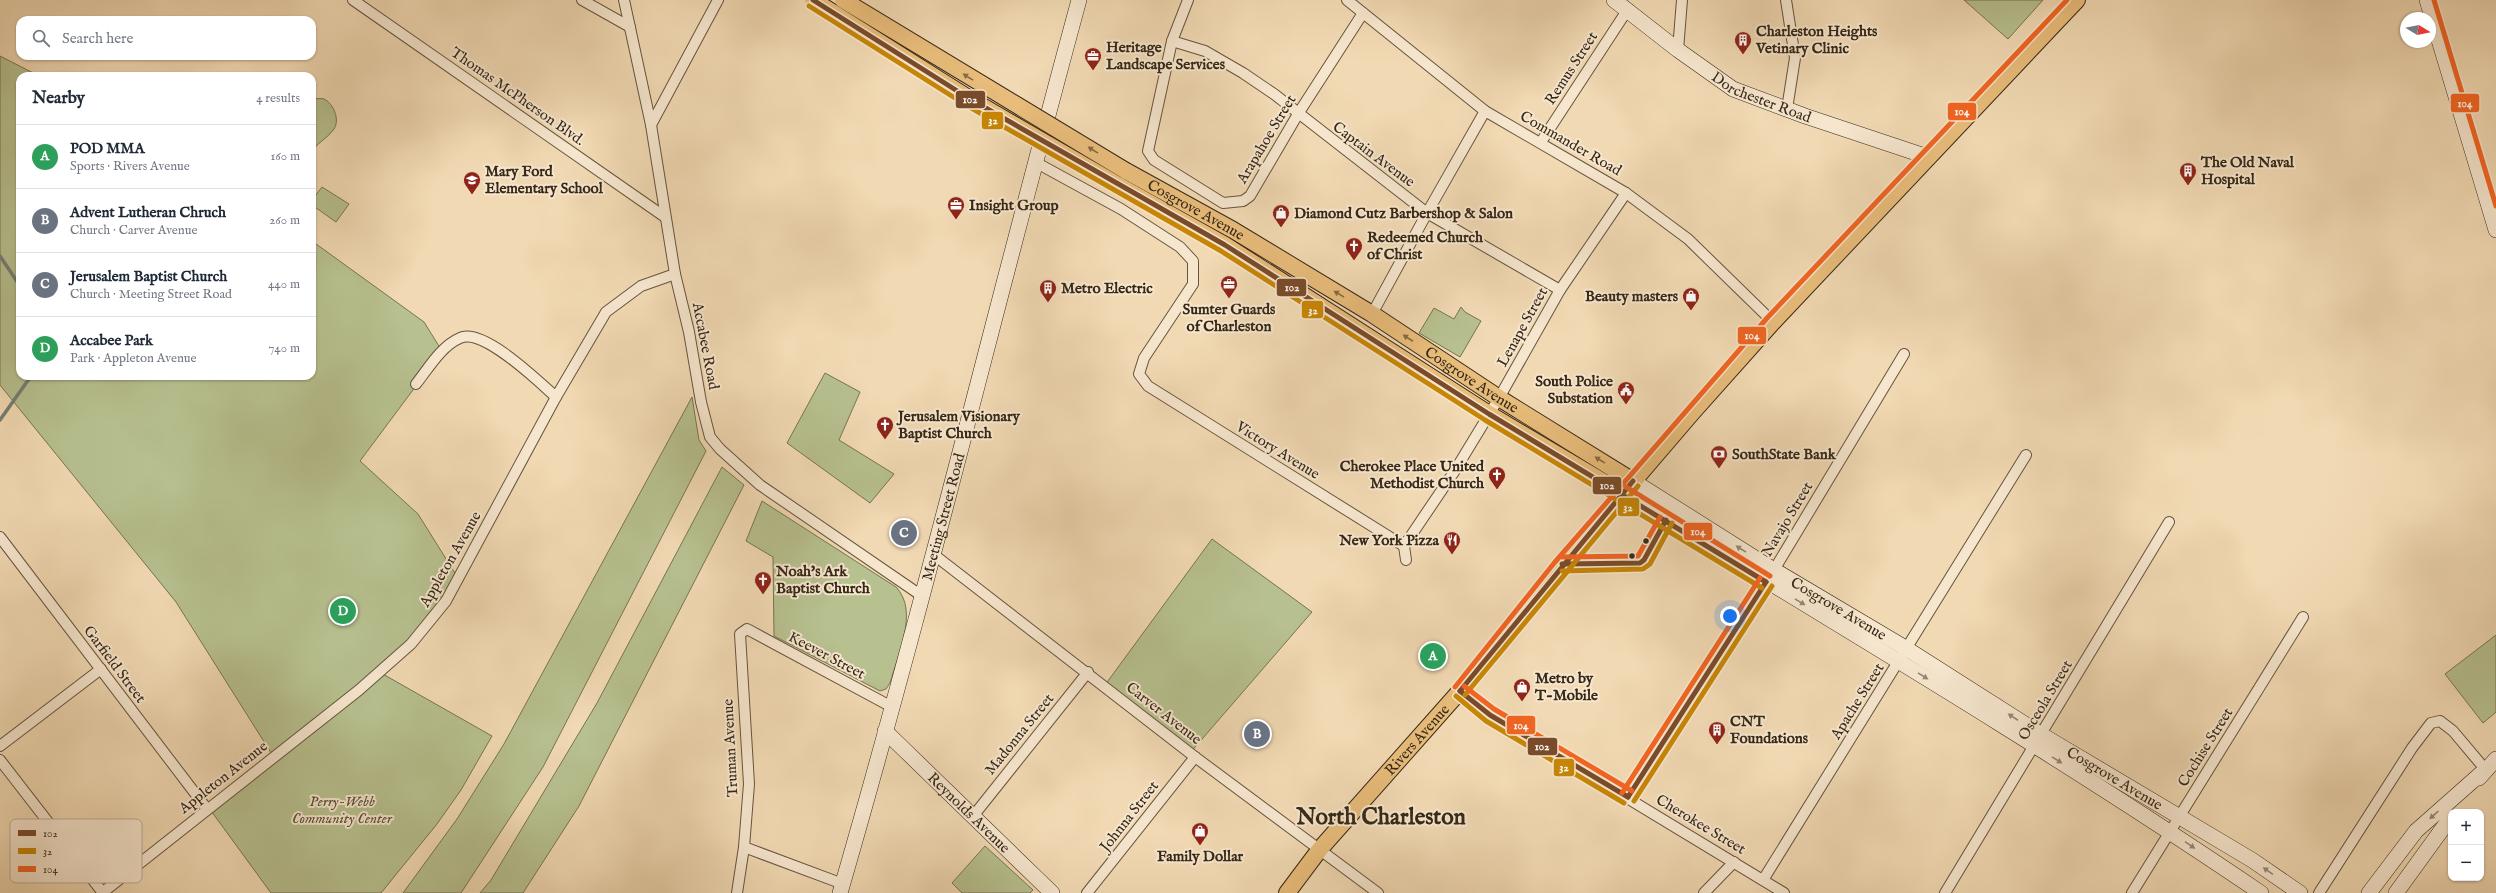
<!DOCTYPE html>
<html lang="en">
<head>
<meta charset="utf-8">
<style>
	body { margin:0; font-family:"IM FELL English",serif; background:#f6f6f7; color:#1f2937 }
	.controls { position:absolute; right:12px; bottom:12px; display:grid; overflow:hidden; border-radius:8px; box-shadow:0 1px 3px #0004 }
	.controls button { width:36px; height:36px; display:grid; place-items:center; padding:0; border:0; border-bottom:1px solid #e0e1e3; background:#fff; color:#1f2937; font:20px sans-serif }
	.compass { position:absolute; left:2400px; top:12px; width:36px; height:36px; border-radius:50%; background:#fff; box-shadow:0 1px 3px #0004; rotate:100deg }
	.you { position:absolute; left:1730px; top:616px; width:14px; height:14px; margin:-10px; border:3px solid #fff; border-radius:50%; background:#1a73e8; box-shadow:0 0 0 6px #1a73e833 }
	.badge { display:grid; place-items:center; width:26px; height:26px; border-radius:50%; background:#0f766e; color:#fff; font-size:13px; font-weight:700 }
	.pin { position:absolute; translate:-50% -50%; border:2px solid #fff; box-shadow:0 1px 4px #0006 }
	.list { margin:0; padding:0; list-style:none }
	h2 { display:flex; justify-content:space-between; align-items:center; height:52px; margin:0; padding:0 16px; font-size:17px }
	h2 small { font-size:13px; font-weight:400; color:#747a83 }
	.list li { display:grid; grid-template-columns:26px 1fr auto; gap:12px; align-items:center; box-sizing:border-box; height:64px; padding:0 16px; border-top:1px solid #e0e1e3 }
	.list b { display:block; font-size:15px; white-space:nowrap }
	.list p { margin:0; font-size:13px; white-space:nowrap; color:#747a83 }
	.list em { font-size:13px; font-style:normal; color:#747a83 }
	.icon { flex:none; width:22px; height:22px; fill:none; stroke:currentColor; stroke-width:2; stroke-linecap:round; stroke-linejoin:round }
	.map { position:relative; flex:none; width:2496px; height:893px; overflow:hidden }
	.search { position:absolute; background:#fff; box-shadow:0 1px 3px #0004; left:16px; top:16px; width:300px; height:44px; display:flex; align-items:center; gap:10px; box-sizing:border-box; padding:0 14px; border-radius:12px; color:#747a83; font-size:15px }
	.panel { position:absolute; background:#fff; box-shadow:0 1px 3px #0004; left:16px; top:72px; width:300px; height:308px; border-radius:12px }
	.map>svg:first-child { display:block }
	.green { fill:#b7c08f; stroke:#767453 }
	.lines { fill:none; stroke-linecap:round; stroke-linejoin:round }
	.stream { stroke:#737f74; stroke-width:3.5 }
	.street-casing { stroke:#65543e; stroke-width:12 }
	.secondary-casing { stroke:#362817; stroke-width:16 }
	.primary-casing { stroke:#362817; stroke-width:18 }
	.street { stroke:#f6e6ce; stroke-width:10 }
	.secondary { stroke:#f6e6ce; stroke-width:15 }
	.primary { stroke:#e8bc7a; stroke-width:16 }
	.primary-bridge-casing { stroke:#362817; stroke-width:18; stroke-linecap:butt }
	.primary-bridge { stroke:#e8bc7a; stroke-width:16 }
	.bus-1-casing { stroke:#f6e6ce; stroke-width:8 }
	.bus-2-casing { stroke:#f6e6ce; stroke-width:8 }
	.bus-3-casing { stroke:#f6e6ce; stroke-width:8 }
	.bus-1 { stroke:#7a4b2a; stroke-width:5 }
	.bus-2 { stroke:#c78606; stroke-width:5 }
	.bus-3 { stroke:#f26522; stroke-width:5 }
	.oneway { fill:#866b44 }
	.oneway2 { fill:#968772 }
	.bus-dot { fill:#362817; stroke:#f6e6ce; stroke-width:1.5 }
	.labels { text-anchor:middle; stroke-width:4; stroke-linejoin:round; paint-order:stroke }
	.poi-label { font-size:15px; font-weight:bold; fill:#362817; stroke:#f6e6ce; text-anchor:start }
	.street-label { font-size:15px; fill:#362817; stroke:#f6e6ce }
	.park-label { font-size:15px; font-style:italic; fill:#564e35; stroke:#f6e6ce }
	.town-label { font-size:23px; font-weight:bold; fill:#362817; stroke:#f6e6ce }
	.key { fill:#f6e6ce; stroke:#bcad97; stroke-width:1 }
	.key-label { font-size:11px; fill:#362817 }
	.line-badge { stroke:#f6e6ce; stroke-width:1.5 }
	.badge-label { font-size:11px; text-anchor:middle; font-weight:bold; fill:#fff }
</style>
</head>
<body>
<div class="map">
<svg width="2496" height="893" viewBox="0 0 2496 893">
	<rect width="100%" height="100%" fill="#f1d9b3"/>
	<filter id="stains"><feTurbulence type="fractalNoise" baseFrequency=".005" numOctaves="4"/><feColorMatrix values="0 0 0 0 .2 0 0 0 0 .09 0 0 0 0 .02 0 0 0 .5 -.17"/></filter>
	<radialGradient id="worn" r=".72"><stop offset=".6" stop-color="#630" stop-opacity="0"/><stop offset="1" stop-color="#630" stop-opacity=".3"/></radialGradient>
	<g class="green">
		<path d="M1964,0H2043L2008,39Z"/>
		<path d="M0,56L39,76H20V376H312V241L424,322L442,351L360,461L418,514L458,578L427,627L273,756L176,602L0,385Z"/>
		<path d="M312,99C315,99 321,98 324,99C334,104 340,120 334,129C328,138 318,142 312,151Z"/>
		<path d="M322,187L349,204L336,222L312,205V200Z"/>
		<path d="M1461,307L1465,312L1481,321L1460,357L1419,333L1434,308L1454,319Z"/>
		<path d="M825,373L860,392L839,440L894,474L870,503L787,443Z"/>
		<path d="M692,397L699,440L706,451L543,767L461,893H403L457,819L504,744Z"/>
		<path d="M722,467L744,485L579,806L523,893H480L491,880L597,703Z"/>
		<path d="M762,501L896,587C919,611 898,654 890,683L886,689L880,691L774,636L773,557L746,541Z"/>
		<path d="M1212,539L1312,612L1190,753L1105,685Z"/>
		<path d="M2496,635V712L2483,723L2445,674Z"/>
		<path d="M381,673L492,736L461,790L437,824L381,893H271L209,808Z"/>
		<path d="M985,846L1033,890L1030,893H962L952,883Z"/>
	</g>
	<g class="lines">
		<g class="stream">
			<path d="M0,256L20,286"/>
			<path d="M0,420L31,376"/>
		</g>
		<g class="street-casing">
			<g id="street">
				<path d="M353,0L665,217"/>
				<path d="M582,0L630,27"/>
				<path d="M624,0L651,125L675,274L689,332L701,402L710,437L720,449L760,485L922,596"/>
				<path d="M1188,0L1172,41L1148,151L1154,160L1223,203L1243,201L1250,196L1298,114L1363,13"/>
				<path d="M1347,0L1485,111L1626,193L1688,239L1773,322"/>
				<path d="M1786,0L1795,58L1787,109"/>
				<path d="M1172,41L1205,51L1243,73L1274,94L1427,213L1560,290"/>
				<path d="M1678,50L1682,0"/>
				<path d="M651,125L718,0"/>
				<path d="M1541,142L1628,9"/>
				<path d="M1035,162L1121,209L1180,247L1193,261V284L1144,358L1139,374L1148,386L1404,546"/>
				<path d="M1372,314L1427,213L1485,111"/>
				<path d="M416,384C428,369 441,346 460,338C483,327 539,382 556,397"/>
				<path d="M0,537L207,809"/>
				<path d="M933,554L1195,757L1378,893"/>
				<path d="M1406,560L1404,546L1454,472L1499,398L1560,290L1626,193"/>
				<path d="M1460,691L1490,715L1784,893"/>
				<path d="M0,746L101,669"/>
				<path d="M0,760L103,893"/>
				<path d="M1628,797L1774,570L1904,354"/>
				<path d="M974,815L1088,672"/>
				<path d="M744,847L843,884"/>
				<path d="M1763,880L2026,455"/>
				<path d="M102,893L359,690L411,644L446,601L556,397L606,312L641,286L675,274"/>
				<path d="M737,893L744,847L749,784L740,634L747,629L892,707"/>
				<path d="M1087,893L1195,757"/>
				<path d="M1704,893L1734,862"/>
				<path d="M1945,893L2169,522"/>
				<path d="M2132,893L2303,617"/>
				<path d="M2319,893L2412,748L2431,723L2440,721L2453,731L2485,769"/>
			</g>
		</g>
		<g class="secondary-casing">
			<g id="secondary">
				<path id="s1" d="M1614,0L1678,50L1733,89L1805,116L1928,157"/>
				<path d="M2427,0L2496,230"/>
				<path id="s2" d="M1633,481L1774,570L1907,649L2042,735L2252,860L2300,893"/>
				<path d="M1622,493C1837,624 2053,752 2261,893"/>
				<path id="s3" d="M885,731L1052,893"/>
				<path d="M2479,778L2496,759"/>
				<path id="s4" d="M840,893C926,597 998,297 1079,0"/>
				<path d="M2369,893L2416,831L2485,770"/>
				<path d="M2396,893L2451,817"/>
			</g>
		</g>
		<g class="primary-casing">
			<g id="primary">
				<path id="s5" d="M1126,171L1233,230L1372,314L1499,398L1633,481"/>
				<path d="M1118,185L1225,245L1489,414L1622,493"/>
				<path id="s6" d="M1287,893L1320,849L1460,691L1560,567L1691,414L1773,322L2077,0"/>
			</g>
		</g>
		<use href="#street" class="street"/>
		<use href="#secondary" class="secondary"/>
		<use href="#primary" class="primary"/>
		<g class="primary-bridge-casing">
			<g id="primary-bridge">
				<path d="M813,0L970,99L1118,185"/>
				<path d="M843,0L1126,171"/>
			</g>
		</g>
		<use href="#primary-bridge" class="primary-bridge"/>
		<g class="bus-1-casing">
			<g id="bus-1">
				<path d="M813,0L970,99L1225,245L1489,414L1766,582"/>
				<path d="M1562,564L1640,563L1644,560L1666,520"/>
				<path d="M1460,691L1633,481"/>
				<path d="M1460,691L1490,715L1628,797"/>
				<path d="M1628,797L1766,582"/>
			</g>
		</g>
		<g class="bus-2-casing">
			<g id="bus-2">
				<path d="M809,6L966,105L1221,251L1485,420L1762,588"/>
				<path d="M1562,571L1643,569L1650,564L1672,523"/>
				<path d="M1465,695L1638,486"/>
				<path d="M1456,696L1486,721L1624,803"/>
				<path d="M1634,801L1772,586"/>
			</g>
		</g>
		<g class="bus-3-casing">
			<g id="bus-3">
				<path d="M2434,0L2496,206"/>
				<path d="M1626,487L1770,576"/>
				<path d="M1562,557L1638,556L1660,517"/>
				<path d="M1464,686L1494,709L1632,791"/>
				<path d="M1455,687L1555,562L1768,317L2067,0"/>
				<path d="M1622,793L1760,578"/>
			</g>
		</g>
		<use href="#bus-1" class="bus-1"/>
		<use href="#bus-2" class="bus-2"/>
		<use href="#bus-3" class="bus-3"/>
	</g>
	<defs><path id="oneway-solid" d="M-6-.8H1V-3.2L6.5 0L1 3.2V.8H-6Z"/></defs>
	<g class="oneway">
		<use href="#oneway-solid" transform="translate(968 77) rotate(-148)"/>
		<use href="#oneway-solid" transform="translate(1093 150) rotate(-148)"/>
		<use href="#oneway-solid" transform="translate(1339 294) rotate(-149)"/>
		<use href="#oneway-solid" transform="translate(1408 338) rotate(-147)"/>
		<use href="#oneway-solid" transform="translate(1600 460) rotate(-148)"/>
	</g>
	<g class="oneway2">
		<use href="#oneway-solid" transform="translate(1741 549) rotate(-148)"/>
		<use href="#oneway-solid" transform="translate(1800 602) rotate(31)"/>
		<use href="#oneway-solid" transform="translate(1923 676) rotate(32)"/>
		<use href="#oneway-solid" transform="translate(2013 717) rotate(-147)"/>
		<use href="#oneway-solid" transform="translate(2057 760) rotate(32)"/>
		<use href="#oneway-solid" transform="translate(2434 815) rotate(138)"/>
		<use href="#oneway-solid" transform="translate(2190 845) rotate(34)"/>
		<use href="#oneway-solid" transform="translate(2268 871) rotate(-145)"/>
	</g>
	<defs>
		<g id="building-pin" transform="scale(0.9)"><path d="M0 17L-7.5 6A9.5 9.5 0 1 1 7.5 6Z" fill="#8f2418" stroke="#f6e6ce"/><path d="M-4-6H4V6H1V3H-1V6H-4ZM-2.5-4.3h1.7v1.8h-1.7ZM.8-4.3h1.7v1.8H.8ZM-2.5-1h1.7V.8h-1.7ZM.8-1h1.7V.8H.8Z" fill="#fff"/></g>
		<g id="office-pin" transform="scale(0.9)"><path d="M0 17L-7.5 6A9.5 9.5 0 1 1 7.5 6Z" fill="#8f2418" stroke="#f6e6ce"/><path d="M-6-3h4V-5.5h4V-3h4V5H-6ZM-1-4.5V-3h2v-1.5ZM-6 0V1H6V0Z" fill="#fff"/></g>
		<g id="school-pin" transform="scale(0.9)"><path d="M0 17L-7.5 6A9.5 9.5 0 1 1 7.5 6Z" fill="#8f2418" stroke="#f6e6ce"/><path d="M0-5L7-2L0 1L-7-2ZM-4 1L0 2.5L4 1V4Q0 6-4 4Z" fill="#fff"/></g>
		<g id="shop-pin" transform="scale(0.9)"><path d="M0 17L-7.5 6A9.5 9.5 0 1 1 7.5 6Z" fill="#8f2418" stroke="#f6e6ce"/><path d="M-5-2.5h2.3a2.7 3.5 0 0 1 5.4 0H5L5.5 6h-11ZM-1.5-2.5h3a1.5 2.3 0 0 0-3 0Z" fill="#fff"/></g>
		<g id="church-pin" transform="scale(0.9)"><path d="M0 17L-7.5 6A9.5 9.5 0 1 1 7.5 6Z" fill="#8f2418" stroke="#f6e6ce"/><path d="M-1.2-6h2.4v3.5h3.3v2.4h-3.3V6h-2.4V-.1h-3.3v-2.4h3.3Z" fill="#fff"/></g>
		<g id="civic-pin" transform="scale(0.9)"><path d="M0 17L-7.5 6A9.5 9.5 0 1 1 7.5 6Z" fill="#8f2418" stroke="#f6e6ce"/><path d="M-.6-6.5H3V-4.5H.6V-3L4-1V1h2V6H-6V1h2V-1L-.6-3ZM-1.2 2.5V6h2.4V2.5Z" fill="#fff"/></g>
		<g id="bank-pin" transform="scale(0.9)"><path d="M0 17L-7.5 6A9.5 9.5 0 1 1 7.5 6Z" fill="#8f2418" stroke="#f6e6ce"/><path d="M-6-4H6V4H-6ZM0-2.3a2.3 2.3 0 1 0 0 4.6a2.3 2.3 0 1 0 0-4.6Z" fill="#fff"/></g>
		<g id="restaurant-pin" transform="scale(0.9)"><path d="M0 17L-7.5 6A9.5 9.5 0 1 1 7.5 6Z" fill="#8f2418" stroke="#f6e6ce"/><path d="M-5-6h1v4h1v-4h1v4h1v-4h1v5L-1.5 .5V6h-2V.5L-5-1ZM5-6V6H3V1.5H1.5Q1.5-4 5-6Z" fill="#fff"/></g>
	</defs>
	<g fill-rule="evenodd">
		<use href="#building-pin" x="1743" y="40"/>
		<use href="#office-pin" x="1093" y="56"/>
		<use href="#building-pin" x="2188" y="171"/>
		<use href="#school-pin" x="472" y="180"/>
		<use href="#office-pin" x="956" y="205"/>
		<use href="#shop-pin" x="1281" y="213"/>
		<use href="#church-pin" x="1354" y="246"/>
		<use href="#office-pin" x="1229" y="284"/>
		<use href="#building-pin" x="1048" y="288"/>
		<use href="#shop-pin" x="1691" y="296"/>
		<use href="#civic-pin" x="1626" y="390"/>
		<use href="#church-pin" x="885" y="425"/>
		<use href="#bank-pin" x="1719" y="454"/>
		<use href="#church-pin" x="1497" y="475"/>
		<use href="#restaurant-pin" x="1452" y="540"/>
		<use href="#church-pin" x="763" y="580"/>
		<use href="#shop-pin" x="1522" y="687"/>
		<use href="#building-pin" x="1717" y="730"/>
		<use href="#shop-pin" x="1200" y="831"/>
	</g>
	<g class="bus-dot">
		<circle cx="1646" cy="541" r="3.5"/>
		<circle cx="1632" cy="556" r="3.5"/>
	</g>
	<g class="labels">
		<g class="poi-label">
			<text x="1756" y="36">Charleston Heights<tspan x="1756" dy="17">Vetinary Clinic</tspan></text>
			<text x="1106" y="52">Heritage<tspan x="1106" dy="17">Landscape Services</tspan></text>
			<text x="2201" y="167">The Old Naval<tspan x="2201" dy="17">Hospital</tspan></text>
			<text x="485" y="176">Mary Ford<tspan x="485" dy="17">Elementary School</tspan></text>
			<text x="969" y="210">Insight Group</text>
			<text x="1294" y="218">Diamond Cutz Barbershop &amp; Salon</text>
			<text x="1367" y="242">Redeemed Church<tspan x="1367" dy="17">of Christ</tspan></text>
			<text x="1061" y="293">Metro Electric</text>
			<text x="1678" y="301" text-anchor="end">Beauty masters</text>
			<text x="1229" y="314" text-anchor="middle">Sumter Guards<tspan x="1229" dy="17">of Charleston</tspan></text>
			<text x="1613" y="386" text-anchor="end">South Police<tspan x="1613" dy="17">Substation</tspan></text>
			<text x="898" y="421">Jerusalem Visionary<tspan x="898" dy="17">Baptist Church</tspan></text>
			<text x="1732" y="459">SouthState Bank</text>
			<text x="1484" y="471" text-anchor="end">Cherokee Place United<tspan x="1484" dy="17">Methodist Church</tspan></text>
			<text x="1439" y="545" text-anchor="end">New York Pizza</text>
			<text x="776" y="576">Noah's Ark<tspan x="776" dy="17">Baptist Church</tspan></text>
			<text x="1535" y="683">Metro by<tspan x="1535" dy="17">T-Mobile</tspan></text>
			<text x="1730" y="726">CNT<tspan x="1730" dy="17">Foundations</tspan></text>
			<text x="1200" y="861" text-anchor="middle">Family Dollar</text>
		</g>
		<g class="street-label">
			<text transform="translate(1571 68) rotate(-57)" y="5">Remus Street</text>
			<text dy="5" stroke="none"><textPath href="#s1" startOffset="178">Dorchester Road</textPath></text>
			<text transform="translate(518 96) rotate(35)" y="5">Thomas McPherson Blvd.</text>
			<text transform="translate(1266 139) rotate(-59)" y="5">Arapahoe Street</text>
			<text transform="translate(1571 143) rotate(30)" y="5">Commander Road</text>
			<text transform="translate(1374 154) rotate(37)" y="5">Captain Avenue</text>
			<text dy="5" stroke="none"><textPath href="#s5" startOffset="80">Cosgrove Avenue</textPath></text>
			<text transform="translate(1522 327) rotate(-61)" y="5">Lenape Street</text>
			<text transform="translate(706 346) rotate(79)" y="5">Accabee Road</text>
			<text dy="5" stroke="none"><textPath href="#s5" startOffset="404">Cosgrove Avenue</textPath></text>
			<text transform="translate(1278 450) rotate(32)" y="5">Victory Avenue</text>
			<text dy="5" stroke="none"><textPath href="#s4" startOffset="390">Meeting Street Road</textPath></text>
			<text transform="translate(1787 519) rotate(-59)" y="5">Navajo Street</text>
			<text transform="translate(450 559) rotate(-60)" y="5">Appleton Avenue</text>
			<text dy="5" stroke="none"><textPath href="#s2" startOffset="242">Cosgrove Avenue</textPath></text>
			<text transform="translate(827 655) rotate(28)" y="5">Keever Street</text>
			<text transform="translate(115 664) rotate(53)" y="5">Garfield Street</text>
			<text transform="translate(2045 700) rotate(-59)" y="5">Osceola Street</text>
			<text transform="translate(1857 701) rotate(-58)" y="5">Apache Street</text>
			<text transform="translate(1164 713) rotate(38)" y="5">Carver Avenue</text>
			<text transform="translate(1019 734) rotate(-51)" y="5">Madonna Street</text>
			<text dy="5" stroke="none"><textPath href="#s6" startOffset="201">Rivers Avenue</textPath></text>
			<text transform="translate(2205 747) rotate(-58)" y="5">Cochise Street</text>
			<text transform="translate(730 748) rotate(-93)" y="5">Truman Avenue</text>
			<text transform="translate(223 777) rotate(-38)" y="5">Appleton Avenue</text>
			<text dy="5" stroke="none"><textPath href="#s2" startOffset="566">Cosgrove Avenue</textPath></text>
			<text dy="5" stroke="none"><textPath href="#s3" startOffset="117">Reynolds Avenue</textPath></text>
			<text transform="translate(1129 816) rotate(-52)" y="5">Johnna Street</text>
			<text transform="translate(1701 824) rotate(31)" y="5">Cherokee Street</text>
		</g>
		<g class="park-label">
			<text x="342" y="806">Perry-Webb<tspan x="342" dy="17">Community Center</tspan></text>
		</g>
		<g class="town-label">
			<text x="1381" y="824">North Charleston</text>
		</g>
	</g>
	<rect x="10" y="819" width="132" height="64" rx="6" class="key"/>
	<rect x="18" y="830" width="18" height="6" fill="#7a4b2a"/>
	<rect x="18" y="848" width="18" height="6" fill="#c78606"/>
	<rect x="18" y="866" width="18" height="6" fill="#f26522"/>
	<g class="key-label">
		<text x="43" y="837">102</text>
		<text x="43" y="855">32</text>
		<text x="43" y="873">104</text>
	</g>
	<g class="line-badge">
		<rect x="955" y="90" width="31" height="19" rx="4" fill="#7a4b2a"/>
		<rect x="2450" y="93" width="30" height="20" rx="4" fill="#f26522"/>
		<rect x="1947" y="102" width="30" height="19" rx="4" fill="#f26522"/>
		<rect x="981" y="111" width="23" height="19" rx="4" fill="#c78606"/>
		<rect x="1276" y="278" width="31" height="19" rx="4" fill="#7a4b2a"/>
		<rect x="1301" y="300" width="23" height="19" rx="4" fill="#c78606"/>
		<rect x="1737" y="326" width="30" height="19" rx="4" fill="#f26522"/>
		<rect x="1592" y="476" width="30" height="19" rx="4" fill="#7a4b2a"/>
		<rect x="1617" y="497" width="23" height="20" rx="4" fill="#c78606"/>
		<rect x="1683" y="522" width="30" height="19" rx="4" fill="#f26522"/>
		<rect x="1506" y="715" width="30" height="20" rx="4" fill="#f26522"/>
		<rect x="1527" y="737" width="31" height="19" rx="4" fill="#7a4b2a"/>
		<rect x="1553" y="758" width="22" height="19" rx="4" fill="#c78606"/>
	</g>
	<g class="badge-label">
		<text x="970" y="103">102</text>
		<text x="2465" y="107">104</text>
		<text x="1962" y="115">104</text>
		<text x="993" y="124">32</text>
		<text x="1292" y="291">102</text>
		<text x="1313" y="314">32</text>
		<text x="1752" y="339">104</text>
		<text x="1607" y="489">102</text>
		<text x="1628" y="511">32</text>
		<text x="1698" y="535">104</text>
		<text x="1521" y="729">104</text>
		<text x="1542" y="750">102</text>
		<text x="1564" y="771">32</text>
	</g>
	<rect width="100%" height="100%" filter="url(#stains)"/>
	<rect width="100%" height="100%" fill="url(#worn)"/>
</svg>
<div class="controls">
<button>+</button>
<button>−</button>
</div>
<svg class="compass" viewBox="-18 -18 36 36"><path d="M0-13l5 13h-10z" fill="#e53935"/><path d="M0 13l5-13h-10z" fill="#747a83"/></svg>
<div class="you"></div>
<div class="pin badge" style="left:1433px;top:656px;background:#2e9e5b">A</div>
<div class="pin badge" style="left:1257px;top:734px;background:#6b7280">B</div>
<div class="pin badge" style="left:904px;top:533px;background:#6b7280">C</div>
<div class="pin badge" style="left:343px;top:611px;background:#2e9e5b">D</div>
<div class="search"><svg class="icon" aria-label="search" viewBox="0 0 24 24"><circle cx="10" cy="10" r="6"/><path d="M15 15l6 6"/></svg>Search here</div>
<section class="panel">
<h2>Nearby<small>4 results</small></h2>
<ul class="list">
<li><span class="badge" style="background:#2e9e5b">A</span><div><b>POD MMA</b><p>Sports · Rivers Avenue</p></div><em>160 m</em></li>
<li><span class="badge" style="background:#6b7280">B</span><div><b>Advent Lutheran Chruch</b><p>Church · Carver Avenue</p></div><em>260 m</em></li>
<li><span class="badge" style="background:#6b7280">C</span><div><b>Jerusalem Baptist Church</b><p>Church · Meeting Street Road</p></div><em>440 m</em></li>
<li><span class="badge" style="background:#2e9e5b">D</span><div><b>Accabee Park</b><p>Park · Appleton Avenue</p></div><em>740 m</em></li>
</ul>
</section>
</div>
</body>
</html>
